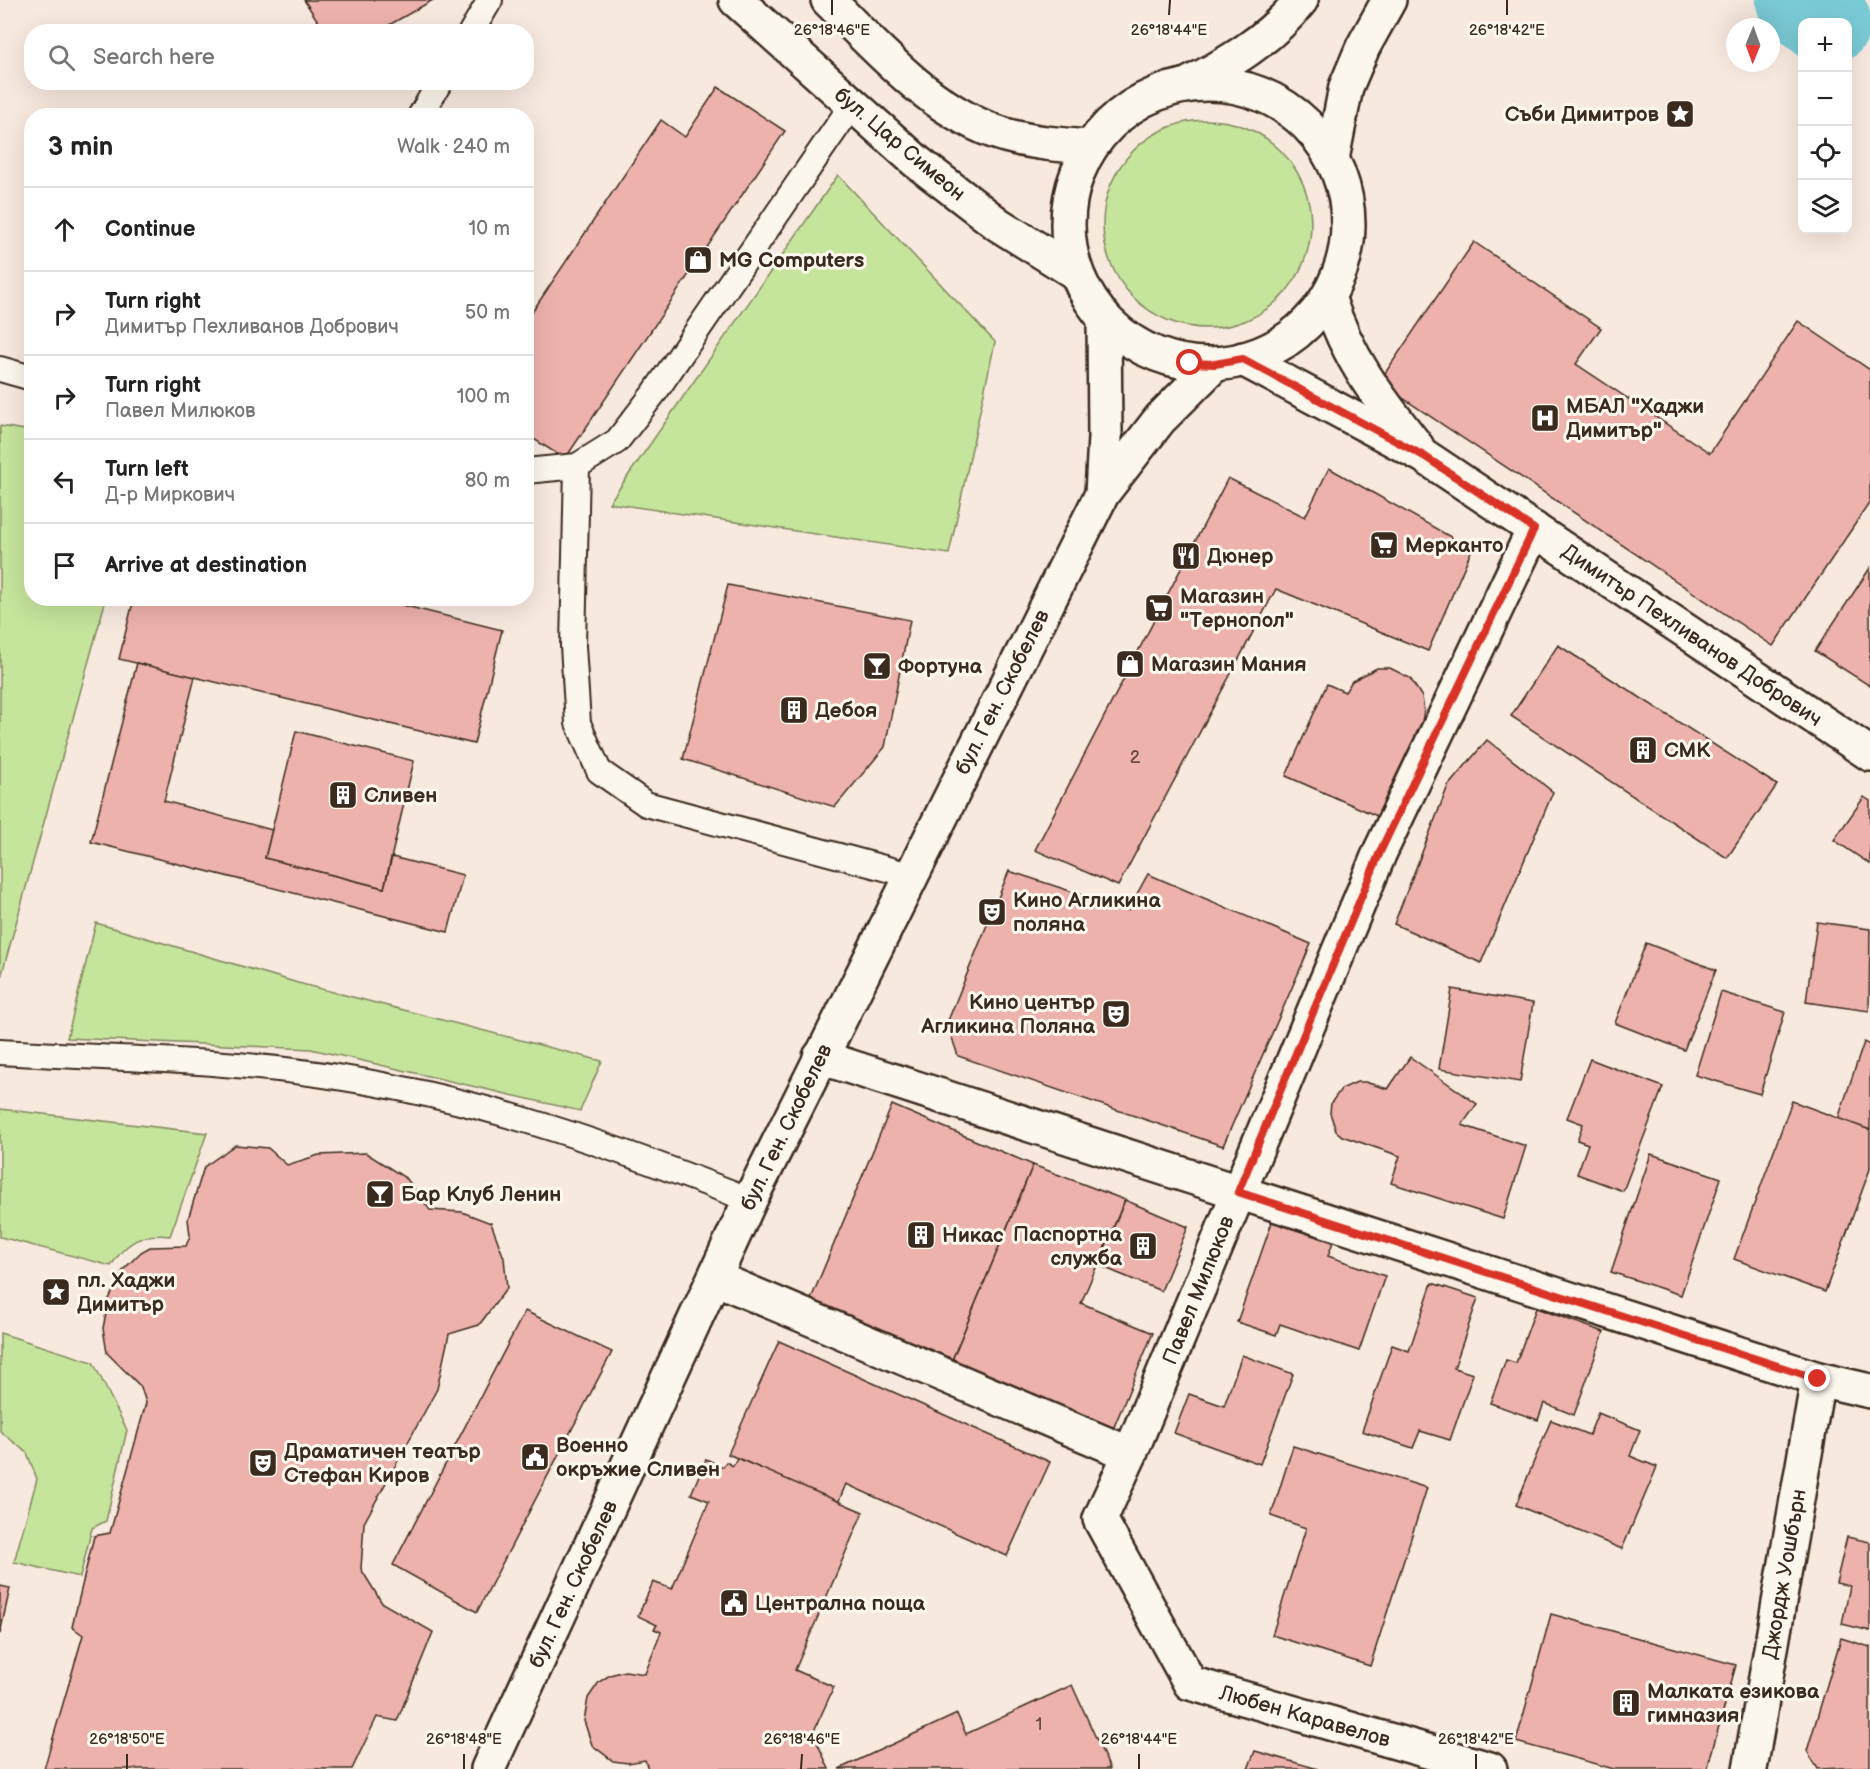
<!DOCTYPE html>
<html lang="en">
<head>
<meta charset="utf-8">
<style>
	body { margin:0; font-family:"Balsamiq Sans",sans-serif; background:#f2f2f2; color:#222 }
	.controls { position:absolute; right:18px; top:18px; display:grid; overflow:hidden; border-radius:12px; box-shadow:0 6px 24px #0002 }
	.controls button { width:54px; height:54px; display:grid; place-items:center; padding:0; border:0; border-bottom:2px solid #e0e0e0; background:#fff; color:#222; font:30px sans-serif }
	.compass { position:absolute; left:1726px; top:18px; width:54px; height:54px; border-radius:50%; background:#fff; box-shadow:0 6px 24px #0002; rotate:181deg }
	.stop { position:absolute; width:18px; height:18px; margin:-14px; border:4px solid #d93025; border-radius:50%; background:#fff }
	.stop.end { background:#d93025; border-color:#fff; box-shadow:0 2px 6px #0008 }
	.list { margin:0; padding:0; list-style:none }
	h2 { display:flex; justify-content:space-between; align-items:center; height:78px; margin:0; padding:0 24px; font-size:26px }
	h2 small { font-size:20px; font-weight:400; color:#767676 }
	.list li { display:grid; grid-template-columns:39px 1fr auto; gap:18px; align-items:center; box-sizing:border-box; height:84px; padding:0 24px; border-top:2px solid #e0e0e0 }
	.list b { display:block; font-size:22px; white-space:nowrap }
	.list p { margin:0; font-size:20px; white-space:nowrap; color:#767676 }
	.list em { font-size:20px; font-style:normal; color:#767676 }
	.icon { flex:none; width:33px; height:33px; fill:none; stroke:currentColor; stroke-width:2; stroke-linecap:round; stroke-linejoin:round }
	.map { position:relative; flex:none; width:1870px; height:1769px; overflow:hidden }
	.search { position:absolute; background:#fff; box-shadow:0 6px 24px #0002; left:24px; top:24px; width:510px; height:66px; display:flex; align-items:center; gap:15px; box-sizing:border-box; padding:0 21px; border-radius:24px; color:#767676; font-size:22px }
	.panel { position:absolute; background:#fff; box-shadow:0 6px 24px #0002; left:24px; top:108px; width:510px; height:498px; border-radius:24px }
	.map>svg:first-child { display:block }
	.green { fill:#c5e49c; stroke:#80875d; stroke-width:1.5 }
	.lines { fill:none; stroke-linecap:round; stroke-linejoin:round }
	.river { stroke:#7acad5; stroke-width:88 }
	.building { fill:#edb2ab; stroke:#3b2a1e; stroke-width:1.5 }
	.service-casing { stroke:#3b2a1e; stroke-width:28 }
	.pedestrian-casing { stroke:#3b2a1e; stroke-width:38 }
	.minor-casing { stroke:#3b2a1e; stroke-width:38 }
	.tertiary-casing { stroke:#3b2a1e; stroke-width:38 }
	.secondary-casing { stroke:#3b2a1e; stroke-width:38 }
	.service { stroke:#fbf7ec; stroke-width:24 }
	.pedestrian { stroke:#fbf7ec; stroke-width:33 }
	.minor { stroke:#fbf7ec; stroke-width:33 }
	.tertiary { stroke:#fbf7ec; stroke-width:33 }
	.secondary { stroke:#fbf7ec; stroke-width:33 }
	.route { stroke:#d93025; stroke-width:8 }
	.ticks { fill:none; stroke:#3b2a1e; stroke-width:2 }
	.labels { text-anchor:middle; stroke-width:6; stroke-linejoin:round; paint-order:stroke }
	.number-label { font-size:18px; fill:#684c41 }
	.poi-label { font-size:21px; font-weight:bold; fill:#3b2a1e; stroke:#fbf7ec; text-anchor:start }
	.street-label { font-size:21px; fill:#3b2a1e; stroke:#fbf7ec }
	.ticks-label { font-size:15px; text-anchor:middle; fill:#3b2a1e; stroke:#fbf7ec; stroke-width:6; stroke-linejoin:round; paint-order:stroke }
</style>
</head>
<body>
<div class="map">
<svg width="1870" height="1769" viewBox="0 0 1870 1769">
	<rect width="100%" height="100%" fill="#f8e9df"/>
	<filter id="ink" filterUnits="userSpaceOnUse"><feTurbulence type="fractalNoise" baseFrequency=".0167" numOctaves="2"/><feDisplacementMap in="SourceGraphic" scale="12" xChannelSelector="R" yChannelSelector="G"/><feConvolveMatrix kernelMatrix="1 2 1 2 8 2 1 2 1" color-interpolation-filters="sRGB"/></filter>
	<g filter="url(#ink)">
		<g class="green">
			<circle cx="1207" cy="224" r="104"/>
			<path d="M838,175L995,342L949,554L609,503Z"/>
			<path d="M0,426L31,431L32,598L106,599L0,981Z"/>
			<path d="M96,923L298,983L602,1061L580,1111L311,1049L67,1038Z"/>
			<path d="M0,1109L207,1133L170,1236C142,1232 125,1243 111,1266L0,1237Z"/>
			<path d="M0,1333L93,1362L127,1430L106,1521L92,1528L80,1577L14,1562L37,1479L27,1453L0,1431Z"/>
		</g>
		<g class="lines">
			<path class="river" d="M1800,0L1827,22"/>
		</g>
		<g class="building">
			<path d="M304,0H433L377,32H325Z"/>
			<path d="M718,87L785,131L565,459L526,434V321L661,120L685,137Z"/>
			<path d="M1474,242L1601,328L1576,364L1710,453L1798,321L1870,370V502L1773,646L1379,382Z"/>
			<path d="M1329,468L1472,549L1428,651L1276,589L1118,886L1035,850L1228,478L1305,517Z"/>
			<path d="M1870,568V686L1815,651Z"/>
			<path d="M728,585L910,620L885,747L835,807L683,759Z"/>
			<path d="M134,598H374L502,630L474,744L119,659Z"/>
			<path d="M1558,645L1777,785L1727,858L1511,716Z"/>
			<path d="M137,663L195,677L164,801L272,830L265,858L384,888L392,857L463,875L448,932L91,842Z"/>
			<path d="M1377,668H1390L1410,678L1422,697L1424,710L1422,722L1377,816L1286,776L1327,684L1345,692L1352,681Z"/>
			<path d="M296,731L414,761L384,888L265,858Z"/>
			<path d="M1487,740L1553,792L1481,963L1394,924L1448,786Z"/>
			<path d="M1864,797L1870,801V864L1834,840Z"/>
			<path d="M1009,871L1128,910L1148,874L1311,944L1223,1146L958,1056L947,1023Z"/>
			<path d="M1817,922L1870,929L1869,1011L1806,1002Z"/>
			<path d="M1646,943L1716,970L1684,1050L1615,1023Z"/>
			<path d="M1452,989L1533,1003L1520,1082L1439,1069Z"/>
			<path d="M1721,992L1785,1012L1760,1094L1695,1075Z"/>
			<path d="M1864,1042L1870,1045V1130L1838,1119Z"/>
			<path d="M1410,1057L1477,1104L1462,1125L1526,1146L1503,1219L1391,1183L1400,1156L1342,1136L1336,1131L1330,1113L1331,1103L1341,1089L1357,1082H1365L1388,1089Z"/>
			<path d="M1590,1059L1663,1087L1623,1191L1577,1174L1588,1144L1577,1140L1583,1124L1567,1118Z"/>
			<path d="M1792,1101L1870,1130V1169L1825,1292L1734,1259Z"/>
			<path d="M892,1105L1033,1165L950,1365L808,1306Z"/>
			<path d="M235,1145L268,1148L287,1165L319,1155L366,1153L407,1179L430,1210L462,1212L491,1223L504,1258L507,1288L479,1325L449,1334L437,1389L364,1523L361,1569L382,1603L433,1632L397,1721L377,1717L352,1769H44L83,1635L72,1627L94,1536L110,1533L146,1403L141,1387L107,1353L103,1328L109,1299L124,1269L141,1252L150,1247L186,1246L190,1236L188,1219L204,1167Z"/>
			<path d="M1651,1154L1721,1178L1681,1295L1611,1272Z"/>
			<path d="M1033,1165L1125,1200L1081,1303L1153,1333L1111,1434L950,1365Z"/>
			<path d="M1125,1200L1188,1227L1161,1291L1098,1265Z"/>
			<path d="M1272,1222L1333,1242L1328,1256L1385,1276L1359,1351L1280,1324L1276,1335L1237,1322Z"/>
			<path d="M1432,1283L1478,1298L1454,1368L1473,1374L1450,1440L1420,1431L1413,1448L1362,1431L1392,1345L1409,1351Z"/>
			<path d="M1536,1308L1604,1332L1574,1415L1544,1403L1538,1420L1490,1403L1506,1360L1516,1363Z"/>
			<path d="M525,1311L612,1352L477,1612L393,1565Z"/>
			<path d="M779,1341L1050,1462L1007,1556L846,1484L838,1503L728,1454Z"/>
			<path d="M1242,1355L1293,1374L1260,1464L1174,1433L1189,1394L1224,1406Z"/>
			<path d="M1598,1413L1640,1430L1630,1456L1657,1467L1622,1549L1516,1505L1551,1420L1589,1435Z"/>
			<path d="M1293,1446L1427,1488L1370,1666L1272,1635L1306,1528L1271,1516Z"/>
			<path d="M737,1458L863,1512L795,1670L834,1687L813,1733L829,1769H648L645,1760L628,1763L613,1761L592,1745L584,1721L588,1698L599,1682L610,1675L625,1671L645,1674L661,1632L654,1629L657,1625L638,1616L653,1582L672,1589L709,1501L691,1494L706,1459L723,1467L726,1462L733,1466Z"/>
			<path d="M1847,1537L1870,1542V1631L1842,1624L1850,1586L1836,1583Z"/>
			<path d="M0,1586L10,1588L0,1634Z"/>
			<path d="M1551,1614L1736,1665L1707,1769H1614L1516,1742Z"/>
			<path d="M1841,1638L1870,1647V1767L1818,1769L1807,1751Z"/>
			<path d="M1072,1685L1110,1769H839L957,1714L966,1734Z"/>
			<path d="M1255,1751L1318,1769H1248Z"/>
		</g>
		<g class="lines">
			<g class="service-casing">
				<g id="service">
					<path d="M471,32L490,0"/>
					<path d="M420,116L440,82"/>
					<path d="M0,369L32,378"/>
					<path d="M577,466L573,646L578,723L599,771L646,804L910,875"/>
					<path d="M526,471L577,466L617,441L655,392L852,105"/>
					<path d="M0,1052C115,1059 229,1059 343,1078C485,1100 618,1148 750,1200"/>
				</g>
			</g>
			<g class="pedestrian-casing">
				<g id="pedestrian">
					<path d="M820,1057L1238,1192"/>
					<path d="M715,1278L1130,1454"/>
				</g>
			</g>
			<g class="minor-casing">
				<g id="minor">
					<path d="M1238,1192L1818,1379L1870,1391"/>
					<path d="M1490,1769L1190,1683L1100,1519L1130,1454L1380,852L1534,529"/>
					<path d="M1750,1769L1818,1379"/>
				</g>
			</g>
			<g class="tertiary-casing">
				<g id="tertiary">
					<path d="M1185,86C1228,64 1271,39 1301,0"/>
					<path d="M1332,159L1346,87L1363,47L1389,0"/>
					<path d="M1102,494L1105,437L1104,319"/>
					<path d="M488,1769L750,1200L1102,494L1160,419L1215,364"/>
				</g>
			</g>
			<g class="secondary-casing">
				<g id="secondary">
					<path d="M736,0L917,162L999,225L1076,273"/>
					<path d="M828,0C879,50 934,114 1005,135C1033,143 1062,145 1091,147"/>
					<circle cx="1208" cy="224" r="140"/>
					<path d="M1328,297C1348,359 1377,396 1417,447"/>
					<path d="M1243,359L1424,456L1870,754"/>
				</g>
			</g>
			<use href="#service" class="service"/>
			<use href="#pedestrian" class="pedestrian"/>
			<use href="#minor" class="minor"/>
			<use href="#tertiary" class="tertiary"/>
			<use href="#secondary" class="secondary"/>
		</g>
	</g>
	<g class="lines" filter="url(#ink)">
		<path class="route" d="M1190,363L1215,364L1243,359L1424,456L1534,529L1380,852L1238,1192L1818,1379"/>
	</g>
	<path class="ticks" d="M832,15V0M1169,15L1170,0M1507,15V0M127,1769V1754M464,1769V1754M801,1769L802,1754M1139,1769V1754M1476,1769V1754"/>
	<defs>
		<g id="sight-square" transform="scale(1.5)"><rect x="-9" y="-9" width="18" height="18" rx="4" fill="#3b2a1e" stroke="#fbf7ec"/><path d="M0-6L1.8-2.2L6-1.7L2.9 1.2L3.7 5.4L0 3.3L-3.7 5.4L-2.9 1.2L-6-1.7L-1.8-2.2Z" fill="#fff"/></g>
		<g id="shop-square" transform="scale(1.5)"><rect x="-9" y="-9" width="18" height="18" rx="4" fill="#3b2a1e" stroke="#fbf7ec"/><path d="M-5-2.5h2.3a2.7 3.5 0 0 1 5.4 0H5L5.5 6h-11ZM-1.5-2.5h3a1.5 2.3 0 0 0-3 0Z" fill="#fff"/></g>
		<g id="hospital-square" transform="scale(1.5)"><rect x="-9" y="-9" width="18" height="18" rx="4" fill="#3b2a1e" stroke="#fbf7ec"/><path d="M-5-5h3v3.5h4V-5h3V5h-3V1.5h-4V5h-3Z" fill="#fff"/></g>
		<g id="supermarket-square" transform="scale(1.5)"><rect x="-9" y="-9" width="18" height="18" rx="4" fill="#3b2a1e" stroke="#fbf7ec"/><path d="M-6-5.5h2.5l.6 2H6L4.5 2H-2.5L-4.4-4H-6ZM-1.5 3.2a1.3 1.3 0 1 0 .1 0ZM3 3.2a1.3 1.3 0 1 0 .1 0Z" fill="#fff"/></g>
		<g id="restaurant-square" transform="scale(1.5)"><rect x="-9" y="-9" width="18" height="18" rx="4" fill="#3b2a1e" stroke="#fbf7ec"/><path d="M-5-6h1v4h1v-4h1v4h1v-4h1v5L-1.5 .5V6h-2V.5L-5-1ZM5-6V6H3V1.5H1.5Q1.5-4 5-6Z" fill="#fff"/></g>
		<g id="bar-square" transform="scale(1.5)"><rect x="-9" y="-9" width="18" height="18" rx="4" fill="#3b2a1e" stroke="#fbf7ec"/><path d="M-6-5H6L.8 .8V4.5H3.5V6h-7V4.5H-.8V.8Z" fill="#fff"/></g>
		<g id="building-square" transform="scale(1.5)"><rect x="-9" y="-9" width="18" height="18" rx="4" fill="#3b2a1e" stroke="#fbf7ec"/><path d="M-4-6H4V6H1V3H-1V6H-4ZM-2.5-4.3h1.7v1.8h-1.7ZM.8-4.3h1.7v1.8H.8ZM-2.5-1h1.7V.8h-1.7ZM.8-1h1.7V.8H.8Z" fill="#fff"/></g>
		<g id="theatre-square" transform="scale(1.5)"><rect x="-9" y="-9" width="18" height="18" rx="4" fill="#3b2a1e" stroke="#fbf7ec"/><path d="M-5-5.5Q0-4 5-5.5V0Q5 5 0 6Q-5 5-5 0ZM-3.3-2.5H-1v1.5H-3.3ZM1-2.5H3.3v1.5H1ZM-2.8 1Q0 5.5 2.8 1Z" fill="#fff"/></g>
		<g id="civic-square" transform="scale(1.5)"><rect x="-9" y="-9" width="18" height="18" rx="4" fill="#3b2a1e" stroke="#fbf7ec"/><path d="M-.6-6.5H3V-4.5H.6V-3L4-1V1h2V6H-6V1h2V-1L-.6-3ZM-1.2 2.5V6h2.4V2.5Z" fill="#fff"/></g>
	</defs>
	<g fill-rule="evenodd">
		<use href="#sight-square" x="1680" y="114"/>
		<use href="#shop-square" x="698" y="260"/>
		<use href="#hospital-square" x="1545" y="418"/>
		<use href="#supermarket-square" x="1384" y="545"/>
		<use href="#restaurant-square" x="1186" y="556"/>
		<use href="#supermarket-square" x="1159" y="608"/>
		<use href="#shop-square" x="1130" y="664"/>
		<use href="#bar-square" x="877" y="666"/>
		<use href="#building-square" x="794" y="710"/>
		<use href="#building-square" x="1643" y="750"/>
		<use href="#building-square" x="343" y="795"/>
		<use href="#theatre-square" x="992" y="912"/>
		<use href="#theatre-square" x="1116" y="1014"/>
		<use href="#bar-square" x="380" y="1194"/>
		<use href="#building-square" x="921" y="1235"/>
		<use href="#building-square" x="1143" y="1246"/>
		<use href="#sight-square" x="56" y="1292"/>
		<use href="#civic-square" x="535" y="1457"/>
		<use href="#theatre-square" x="263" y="1463"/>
		<use href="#civic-square" x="734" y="1603"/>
		<use href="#building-square" x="1626" y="1703"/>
	</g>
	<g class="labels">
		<g class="number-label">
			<text x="1135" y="763">2</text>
			<text x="1039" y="1730">1</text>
		</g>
		<g class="poi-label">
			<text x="1659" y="121" text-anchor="end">Съби Димитров</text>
			<text x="719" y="267">MG Computers</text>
			<text x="1566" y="413">МБАЛ "Хаджи<tspan x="1566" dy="24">Димитър"</tspan></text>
			<text x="1405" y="552">Мерканто</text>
			<text x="1207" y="563">Дюнер</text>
			<text x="1180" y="603">Магазин<tspan x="1180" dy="24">"Тернопол"</tspan></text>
			<text x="1151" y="671">Магазин Мания</text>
			<text x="898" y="673">Фортуна</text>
			<text x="815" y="717">Дебоя</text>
			<text x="1664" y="757">СМК</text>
			<text x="364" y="802">Сливен</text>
			<text x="1013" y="907">Кино Агликина<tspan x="1013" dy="24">поляна</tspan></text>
			<text x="1095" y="1009" text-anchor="end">Кино център<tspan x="1095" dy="24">Агликина Поляна</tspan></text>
			<text x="401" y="1201">Бар Клуб Ленин</text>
			<text x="1122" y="1241" text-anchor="end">Паспортна<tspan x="1122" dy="24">служба</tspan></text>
			<text x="942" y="1242">Никас</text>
			<text x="77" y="1287">пл. Хаджи<tspan x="77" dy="24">Димитър</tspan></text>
			<text x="556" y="1452">Военно<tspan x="556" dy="24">окръжие Сливен</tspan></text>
			<text x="284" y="1458">Драматичен театър<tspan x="284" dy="24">Стефан Киров</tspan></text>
			<text x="755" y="1610">Централна поща</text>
			<text x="1647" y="1698">Малката езикова<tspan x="1647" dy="24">гимназия</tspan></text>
		</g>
		<g class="street-label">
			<text transform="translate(900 144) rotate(40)" y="7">бул. Цар Симеон</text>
			<text transform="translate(1692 635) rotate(34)" y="7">Димитър Пехливанов Добрович</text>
			<text transform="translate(1002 692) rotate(-63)" y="7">бул. Ген. Скобелев</text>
			<text transform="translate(786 1127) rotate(-64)" y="7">бул. Ген. Скобелев</text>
			<text transform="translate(1198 1290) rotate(-68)" y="7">Павел Милюков</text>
			<text transform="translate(1784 1574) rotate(-80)" y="7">Джордж Уошбърн</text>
			<text transform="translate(573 1584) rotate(-65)" y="7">бул. Ген. Скобелев</text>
			<text transform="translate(1305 1716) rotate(16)" y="7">Любен Каравелов</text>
		</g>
	</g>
	<g class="ticks-label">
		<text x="832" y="35">26°18'46"E</text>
		<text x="1169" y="35">26°18'44"E</text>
		<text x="1507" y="35">26°18'42"E</text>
		<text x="127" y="1744">26°18'50"E</text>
		<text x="464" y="1744">26°18'48"E</text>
		<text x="802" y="1744">26°18'46"E</text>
		<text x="1139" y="1744">26°18'44"E</text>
		<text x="1476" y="1744">26°18'42"E</text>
	</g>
</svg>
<div class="controls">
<button>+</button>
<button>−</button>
<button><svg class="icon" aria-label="locate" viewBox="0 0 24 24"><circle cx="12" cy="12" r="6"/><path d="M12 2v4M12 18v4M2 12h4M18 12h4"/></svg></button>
<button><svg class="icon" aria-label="layers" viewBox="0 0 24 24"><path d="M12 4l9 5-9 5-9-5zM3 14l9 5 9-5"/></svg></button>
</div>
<svg class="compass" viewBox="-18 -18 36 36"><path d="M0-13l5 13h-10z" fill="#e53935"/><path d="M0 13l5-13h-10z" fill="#767676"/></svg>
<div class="stop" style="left:1190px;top:363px"></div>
<div class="stop end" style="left:1818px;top:1379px"></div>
<div class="search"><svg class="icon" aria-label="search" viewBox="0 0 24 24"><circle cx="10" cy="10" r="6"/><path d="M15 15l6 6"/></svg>Search here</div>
<section class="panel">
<h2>3 min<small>Walk · 240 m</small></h2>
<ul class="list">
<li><svg class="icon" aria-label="ahead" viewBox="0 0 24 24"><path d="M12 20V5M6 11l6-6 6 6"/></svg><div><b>Continue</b></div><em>10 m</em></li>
<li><svg class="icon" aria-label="right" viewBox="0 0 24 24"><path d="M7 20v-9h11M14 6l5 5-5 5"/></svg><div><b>Turn right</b><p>Димитър Пехливанов Добрович</p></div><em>50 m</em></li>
<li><svg class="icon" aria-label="right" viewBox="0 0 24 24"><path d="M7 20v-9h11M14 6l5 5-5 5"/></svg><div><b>Turn right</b><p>Павел Милюков</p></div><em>100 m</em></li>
<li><svg class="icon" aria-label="left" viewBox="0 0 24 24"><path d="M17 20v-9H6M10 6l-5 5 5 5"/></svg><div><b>Turn left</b><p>Д-р Миркович</p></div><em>80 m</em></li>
<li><svg class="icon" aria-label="arrive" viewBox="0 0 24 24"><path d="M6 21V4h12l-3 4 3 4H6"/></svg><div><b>Arrive at destination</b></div></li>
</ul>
</section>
</div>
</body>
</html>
